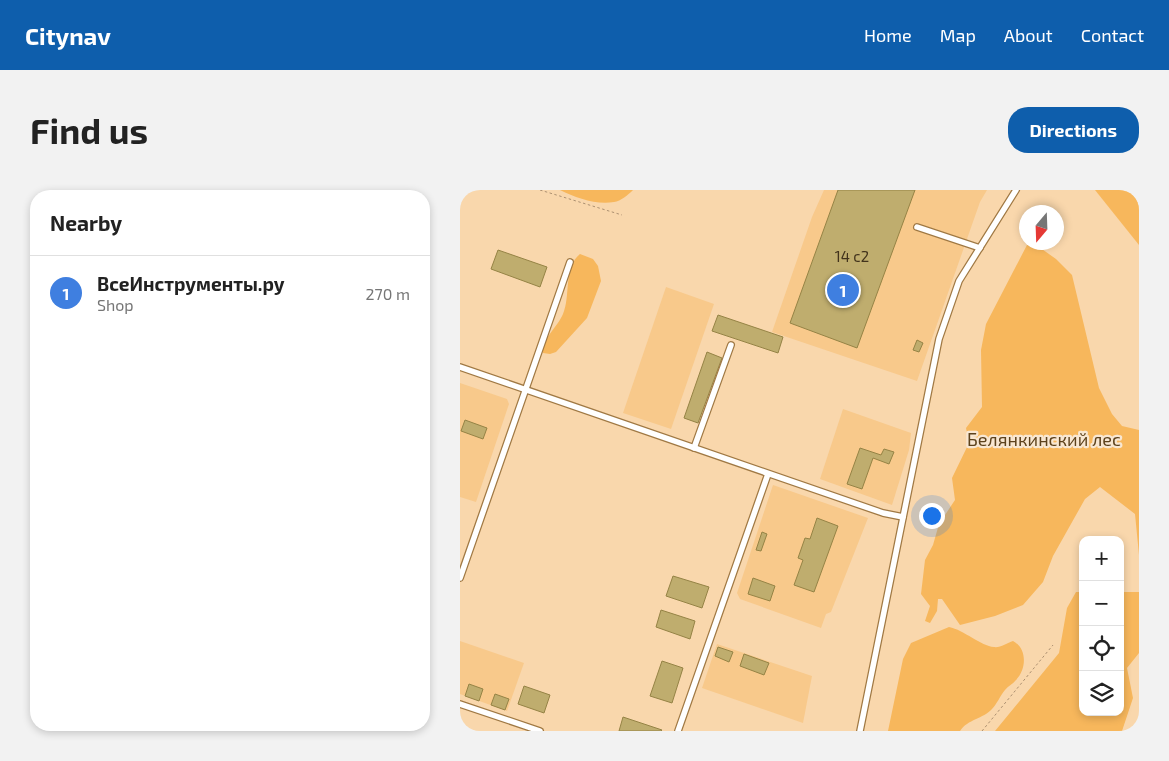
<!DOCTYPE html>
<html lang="en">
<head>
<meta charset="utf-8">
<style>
	body { margin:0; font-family:"Exo 2",sans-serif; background:#f2f2f2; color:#222 }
	.controls { position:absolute; right:15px; bottom:15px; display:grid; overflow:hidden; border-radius:10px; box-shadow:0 2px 8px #0003 }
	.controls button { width:45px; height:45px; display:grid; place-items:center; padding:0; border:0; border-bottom:1px solid #e0e0e0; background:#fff; color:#222; font:25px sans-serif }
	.compass { position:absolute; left:559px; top:15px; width:45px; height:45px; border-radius:50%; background:#fff; box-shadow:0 2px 8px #0003; rotate:199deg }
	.you { position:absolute; left:471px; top:325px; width:18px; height:18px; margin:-12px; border:4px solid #fff; border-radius:50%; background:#1a73e8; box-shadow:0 0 0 8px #1a73e833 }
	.badge { display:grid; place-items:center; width:32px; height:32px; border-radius:50%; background:#0e5eac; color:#fff; font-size:16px; font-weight:700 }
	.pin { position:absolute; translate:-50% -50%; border:2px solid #fff; box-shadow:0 1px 5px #0006 }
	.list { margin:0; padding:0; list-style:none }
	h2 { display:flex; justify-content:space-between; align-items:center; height:65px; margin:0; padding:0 20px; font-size:21px }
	h2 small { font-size:16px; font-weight:400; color:#767676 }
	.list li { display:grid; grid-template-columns:32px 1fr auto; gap:15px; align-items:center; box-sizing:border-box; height:75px; padding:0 20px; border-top:1px solid #e0e0e0 }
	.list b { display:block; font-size:19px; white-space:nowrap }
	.list p { margin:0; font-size:16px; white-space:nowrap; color:#767676 }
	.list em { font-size:16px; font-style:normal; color:#767676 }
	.icon { flex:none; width:28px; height:28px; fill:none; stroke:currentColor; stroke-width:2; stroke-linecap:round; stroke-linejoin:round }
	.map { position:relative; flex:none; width:679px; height:541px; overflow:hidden; border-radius:20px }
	header { display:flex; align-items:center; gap:30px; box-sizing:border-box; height:70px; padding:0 25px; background:#0e5eac; color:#fff }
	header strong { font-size:24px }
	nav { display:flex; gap:28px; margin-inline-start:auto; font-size:18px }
	.intro { display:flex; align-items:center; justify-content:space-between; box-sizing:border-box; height:120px; padding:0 30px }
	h1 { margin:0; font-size:35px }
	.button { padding:12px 22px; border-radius:20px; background:#0e5eac; color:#fff; font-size:18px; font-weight:700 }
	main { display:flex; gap:30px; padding:0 30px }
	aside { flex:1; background:#fff; border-radius:20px; box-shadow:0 2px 8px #0003 }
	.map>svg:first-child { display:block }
	.built { fill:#f8c98b }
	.green { fill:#f7b75c }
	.building { fill:#bfad6e; stroke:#958345 }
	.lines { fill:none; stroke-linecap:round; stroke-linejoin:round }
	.minor-casing { stroke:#a07944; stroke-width:8 }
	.path { stroke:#ac9071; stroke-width:1; stroke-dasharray:2.5 2.5; stroke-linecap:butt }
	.minor { stroke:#fff; stroke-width:5.5 }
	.labels { text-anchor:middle; stroke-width:4.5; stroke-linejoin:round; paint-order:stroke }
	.number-label { font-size:15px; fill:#42331c }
	.park-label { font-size:18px; fill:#5d421c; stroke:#f8e7d2 }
</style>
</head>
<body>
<header>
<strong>Citynav</strong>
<nav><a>Home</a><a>Map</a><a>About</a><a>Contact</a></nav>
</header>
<div class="intro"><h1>Find us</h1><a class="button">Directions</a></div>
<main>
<aside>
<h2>Nearby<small></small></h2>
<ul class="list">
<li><span class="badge" style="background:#3f7fe0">1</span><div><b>ВсеИнструменты.ру</b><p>Shop</p></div><em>270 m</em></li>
</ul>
</aside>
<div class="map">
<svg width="679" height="541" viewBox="0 0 679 541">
	<rect width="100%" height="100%" fill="#f9d7ac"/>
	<g class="built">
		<path d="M364,0H527L520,12L457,191L312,142L352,27Z"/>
		<path d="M206,97L254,114L211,239L163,223Z"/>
		<path d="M0,193L47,209L49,214L16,312L0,307Z"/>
		<path d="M383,219L451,243L449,260L432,315L360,289Z"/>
		<path d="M313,295L408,328L371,422L366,424L361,438L280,409L277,403Z"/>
		<path d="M0,451L64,473L47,521L0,504Z"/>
		<path d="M257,454L352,486L343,533L242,498Z"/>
	</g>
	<g class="green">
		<path d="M100,0H173C168,5 161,11 154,12C136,15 116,8 100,0Z"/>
		<path d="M635,0H679V55Z"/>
		<path d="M567,55L579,57L596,69L612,85L639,198L652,224L662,236L679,240V365L675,324L640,297L625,309L593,366L583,392L563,415L535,426L500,435L482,409H478L477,421L470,433L465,431L470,416L461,404L465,370L473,355L479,334L495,310L492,288L509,253L506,238L522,217L521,160L526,134Z"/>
		<path d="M120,64L133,69L138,76L141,91L127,128L96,162L90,164L83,163C83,147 97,138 103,124C111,106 103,78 120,64Z"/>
		<path d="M616,402H623V522H660V402H679V463L667,478L673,508L662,541H535L599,463L607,418Z"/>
		<path d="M489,437C504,440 521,456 534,457C540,458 547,453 553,451C567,458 567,479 556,490C553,494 548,496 545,500C540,506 537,514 532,519C523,529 508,529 500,541H428L443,469L451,453Z"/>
	</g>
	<g class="building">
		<path d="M378,0H455L397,158L330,133Z"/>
		<path d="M38,60L87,77L80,97L31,79Z"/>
		<path d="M258,125L323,147L318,163L252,141Z"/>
		<path d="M457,150L463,153L459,162L453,160Z"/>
		<path d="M247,162L262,168L238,233L224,228Z"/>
		<path d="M5,230L27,238L23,249L1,241Z"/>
		<path d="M400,258L421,265L424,259L434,262L429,274L413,268L402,299L387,294Z"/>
		<path d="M357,328L378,336L354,402L334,395L343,370L338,368L345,348L350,349Z"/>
		<path d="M302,342L307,344L301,361L296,360Z"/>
		<path d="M213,386L249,397L242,418L206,406Z"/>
		<path d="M293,388L315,396L310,411L288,404Z"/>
		<path d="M201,420L235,431L230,449L196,437Z"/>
		<path d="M258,457L273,462L269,472L255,466Z"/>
		<path d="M284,464L309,473L304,485L280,476Z"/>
		<path d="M202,471L223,478L212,513L190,506Z"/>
		<path d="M9,494L23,499L19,511L5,506Z"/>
		<path d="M64,496L90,505L84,523L58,514Z"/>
		<path d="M35,504L49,509L45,520L31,515Z"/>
		<path d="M163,527L202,540L201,541H159Z"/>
	</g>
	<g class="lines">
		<g class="minor-casing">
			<g id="minor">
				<path d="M457,37L520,58"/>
				<path d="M0,177L423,323L443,327"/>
				<path d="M234,258L271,155"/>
				<path d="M0,388L110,72"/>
				<path d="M0,514L80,541"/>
				<path d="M218,541L308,284"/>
				<path d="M400,541L479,149L499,91L556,0"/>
			</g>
		</g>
		<g class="path">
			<path d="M80,0L162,25"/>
			<path d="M522,541L593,455"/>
		</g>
		<use href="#minor" class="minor"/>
	</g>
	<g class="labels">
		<g class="number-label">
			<text x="392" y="72">14 с2</text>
		</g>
		<g class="park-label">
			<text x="584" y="256">Белянкинский лес</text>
		</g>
	</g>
</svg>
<div class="controls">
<button>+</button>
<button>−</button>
<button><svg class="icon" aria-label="locate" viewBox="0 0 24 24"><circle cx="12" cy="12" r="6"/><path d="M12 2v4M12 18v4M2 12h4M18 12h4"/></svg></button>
<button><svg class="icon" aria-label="layers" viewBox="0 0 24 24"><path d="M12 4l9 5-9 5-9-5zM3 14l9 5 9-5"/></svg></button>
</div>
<svg class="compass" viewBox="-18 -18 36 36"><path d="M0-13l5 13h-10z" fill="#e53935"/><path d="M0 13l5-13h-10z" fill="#767676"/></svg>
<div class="you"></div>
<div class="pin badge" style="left:383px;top:100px;background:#3f7fe0">1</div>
</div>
</main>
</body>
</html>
